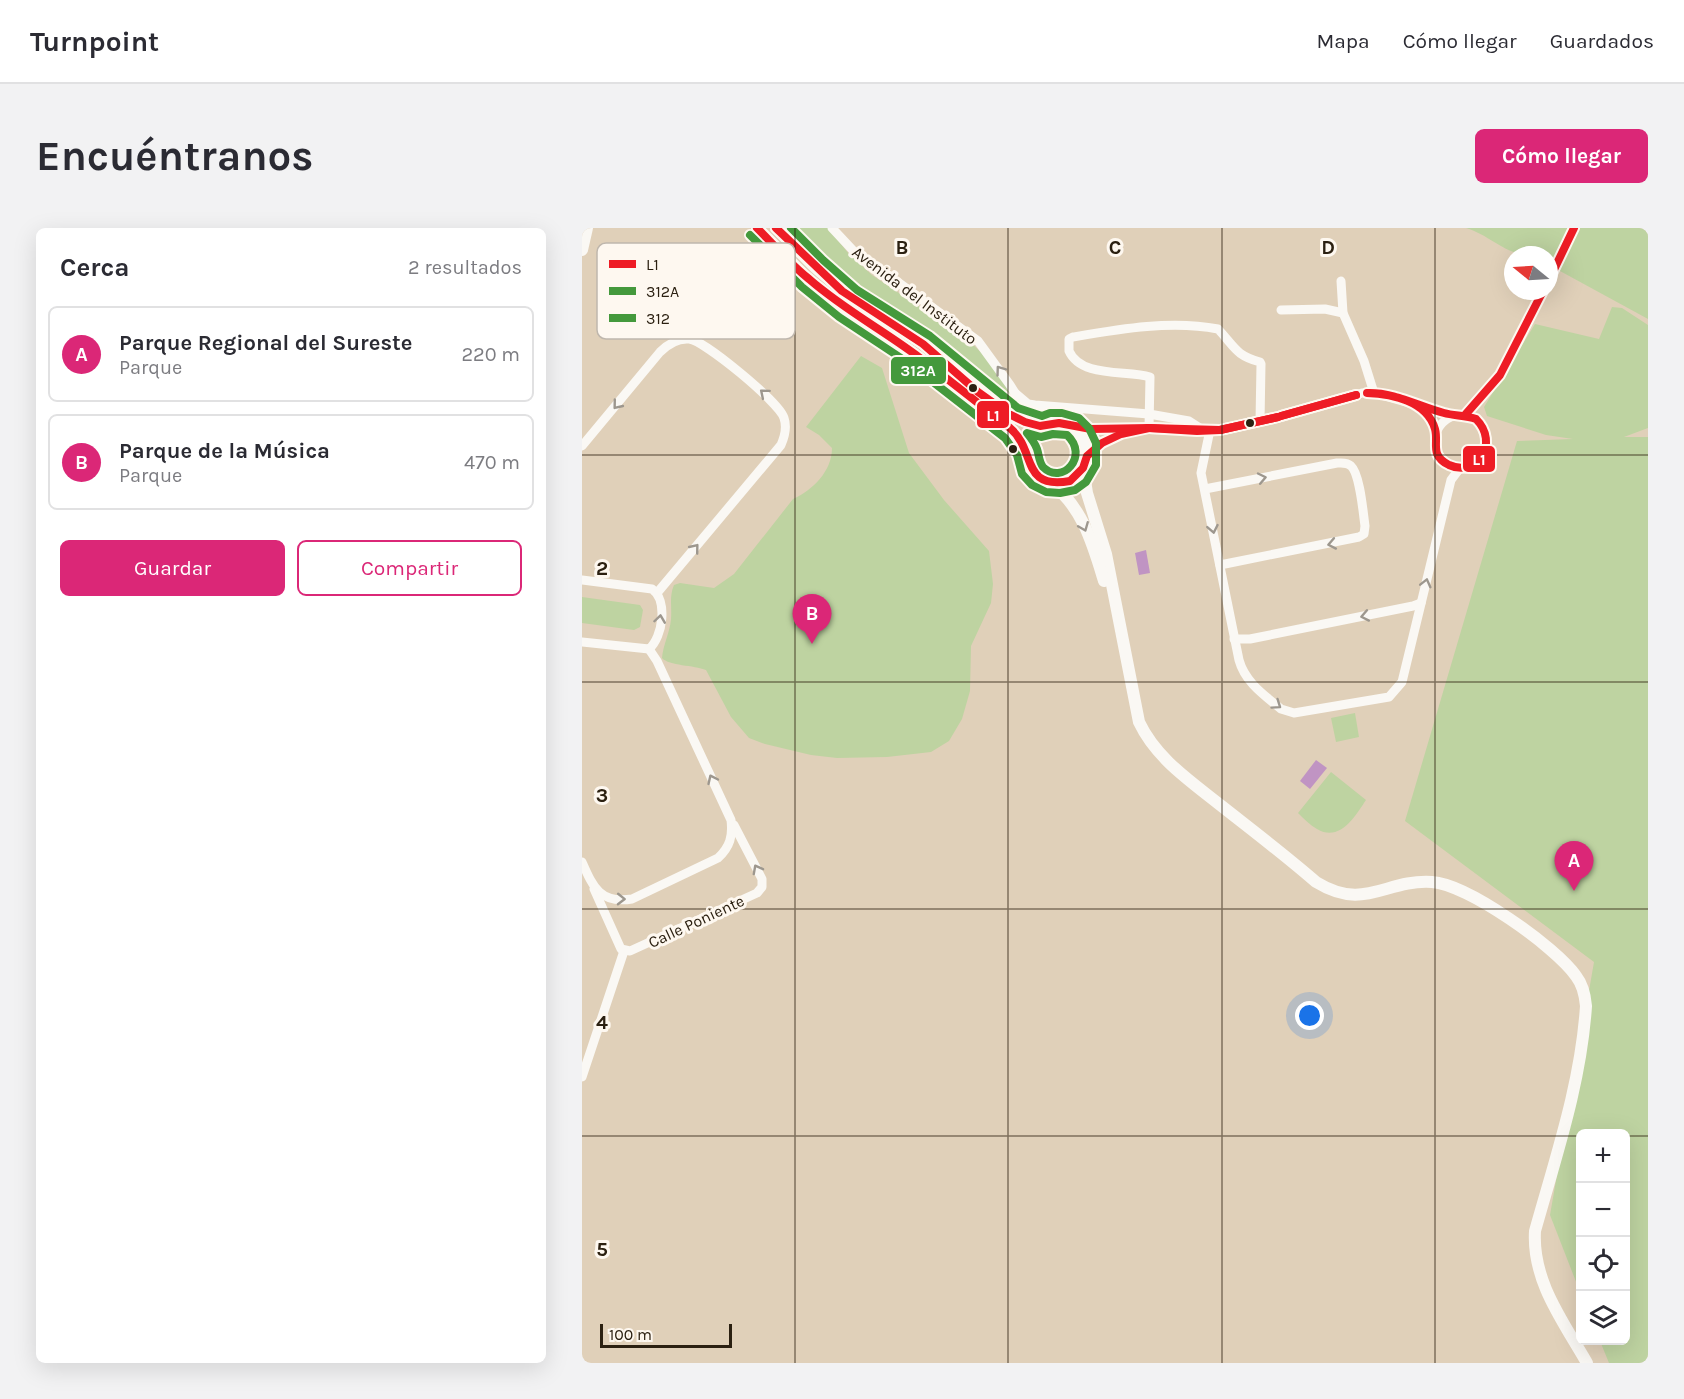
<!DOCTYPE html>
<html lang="es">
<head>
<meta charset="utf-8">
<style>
	body { margin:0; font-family:Karla,sans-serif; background:#f2f2f3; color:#2b2b33 }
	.controls { position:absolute; right:18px; bottom:18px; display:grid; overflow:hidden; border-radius:9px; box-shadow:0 6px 24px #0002 }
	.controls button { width:54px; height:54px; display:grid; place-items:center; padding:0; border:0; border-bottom:2px solid #e1e1e2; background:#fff; color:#2b2b33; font:30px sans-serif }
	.compass { position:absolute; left:922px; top:18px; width:54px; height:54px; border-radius:50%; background:#fff; box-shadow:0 6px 24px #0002; rotate:288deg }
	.scale { position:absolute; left:18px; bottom:15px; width:132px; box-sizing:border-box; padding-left:6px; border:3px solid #2b2011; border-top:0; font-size:16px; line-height:21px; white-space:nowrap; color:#2b2011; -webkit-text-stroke:4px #fef8f0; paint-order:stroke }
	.you { position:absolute; left:728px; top:788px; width:21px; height:21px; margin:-15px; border:4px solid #fff; border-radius:50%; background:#1a73e8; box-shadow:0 0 0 9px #1a73e833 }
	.badge { display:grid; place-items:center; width:39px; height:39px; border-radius:50%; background:#db2777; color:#fff; font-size:20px; font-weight:700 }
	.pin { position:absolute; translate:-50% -50px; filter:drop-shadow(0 2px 3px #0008) }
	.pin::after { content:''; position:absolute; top:32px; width:21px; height:18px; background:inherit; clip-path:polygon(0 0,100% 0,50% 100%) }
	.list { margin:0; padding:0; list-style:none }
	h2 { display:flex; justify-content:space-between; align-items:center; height:78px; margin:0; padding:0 24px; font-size:26px }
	h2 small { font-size:20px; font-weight:400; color:#7c7c81 }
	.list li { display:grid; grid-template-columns:39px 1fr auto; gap:18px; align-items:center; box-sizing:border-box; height:96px; margin:0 12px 12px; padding:0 12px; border:2px solid #e1e1e2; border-radius:9px }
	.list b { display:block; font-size:22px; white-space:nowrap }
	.list p { margin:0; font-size:20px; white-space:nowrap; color:#7c7c81 }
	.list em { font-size:20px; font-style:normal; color:#7c7c81 }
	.actions { display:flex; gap:12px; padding:18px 24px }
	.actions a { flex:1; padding:14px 0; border:2px solid #db2777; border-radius:9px; text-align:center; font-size:21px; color:#db2777 }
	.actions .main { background:#db2777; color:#fff }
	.icon { flex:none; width:33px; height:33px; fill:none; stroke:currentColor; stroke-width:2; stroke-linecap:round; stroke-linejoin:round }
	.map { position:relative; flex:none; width:1066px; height:1135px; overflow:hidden; border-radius:9px }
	header { display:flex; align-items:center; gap:36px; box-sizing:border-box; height:84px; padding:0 30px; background:#fff; border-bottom:2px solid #e1e1e2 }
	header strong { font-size:28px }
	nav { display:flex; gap:33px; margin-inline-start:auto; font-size:21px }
	.intro { display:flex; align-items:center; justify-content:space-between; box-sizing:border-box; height:144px; padding:0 36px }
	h1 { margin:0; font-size:42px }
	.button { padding:15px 27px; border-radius:9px; background:#db2777; color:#fff; font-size:21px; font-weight:700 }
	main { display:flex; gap:36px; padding:0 36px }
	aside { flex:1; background:#fff; border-radius:9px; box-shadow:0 6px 24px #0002 }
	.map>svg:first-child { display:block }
	.green { fill:#bed3a1 }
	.water { fill:#c094c3 }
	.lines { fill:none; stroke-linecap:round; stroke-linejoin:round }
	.street { stroke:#faf8f4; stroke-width:9 }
	.secondary { stroke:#faf8f4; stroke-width:12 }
	.bus-1-casing { stroke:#fef8f0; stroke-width:12 }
	.bus-2-casing { stroke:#fef8f0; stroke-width:12 }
	.bus-3-casing { stroke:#fef8f0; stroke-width:12 }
	.bus-1 { stroke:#ee1c25; stroke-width:8 }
	.bus-2 { stroke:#44993c; stroke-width:8 }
	.bus-3 { stroke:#44993c; stroke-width:8 }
	.oneway { stroke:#9d978e }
	.grid { fill:none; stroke:#2b2011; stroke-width:1.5; stroke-opacity:0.55 }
	.bus-dot { fill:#2b2011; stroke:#fef8f0; stroke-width:2 }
	.labels { text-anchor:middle; stroke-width:6; stroke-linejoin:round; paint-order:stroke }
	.street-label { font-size:16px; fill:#2b2011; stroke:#fef8f0 }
	.key { fill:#fef8f0; stroke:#bfb7ad; stroke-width:1.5 }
	.key-label { font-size:16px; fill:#2b2011 }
	.grid-label { font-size:20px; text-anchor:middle; font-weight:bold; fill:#2b2011; stroke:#fef8f0; stroke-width:6; stroke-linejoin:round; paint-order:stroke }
	.line-badge { stroke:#fef8f0; stroke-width:2 }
	.badge-label { font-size:16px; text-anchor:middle; font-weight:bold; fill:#fff }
</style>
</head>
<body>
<header>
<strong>Turnpoint</strong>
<nav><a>Mapa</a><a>Cómo llegar</a><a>Guardados</a></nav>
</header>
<div class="intro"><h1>Encuéntranos</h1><a class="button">Cómo llegar</a></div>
<main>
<aside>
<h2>Cerca<small>2 resultados</small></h2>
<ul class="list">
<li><span class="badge">A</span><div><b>Parque Regional del Sureste</b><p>Parque</p></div><em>220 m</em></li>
<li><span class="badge">B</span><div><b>Parque de la Música</b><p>Parque</p></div><em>470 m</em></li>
</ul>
<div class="actions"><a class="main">Guardar</a><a>Compartir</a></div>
</aside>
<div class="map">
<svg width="1066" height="1135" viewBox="0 0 1066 1135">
	<rect width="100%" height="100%" fill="#e0d0b9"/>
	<g class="green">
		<path d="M200,0H246L267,26L290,47L381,108C398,122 419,143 428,163C431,171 432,178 436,186L253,52Z"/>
		<path d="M884,0H1066V91L967,37V27C959,27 950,28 942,27C920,23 905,6 884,0Z"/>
		<path d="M1030,79L1040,80L1066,97V200L1042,209H1066V1135H1027L1018,1113L1044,1112V906H999L998,1064L968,987L1012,734L823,593L935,213L991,211L964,207L905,188L902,179L953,96L1017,111Z"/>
		<path d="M279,128L300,140L327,225L362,272L407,323L411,356L409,375L389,418L388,463L380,491L367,513L349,524L305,529L255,530L229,527L183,516L167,510L149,489L124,442C112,437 87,438 80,430C81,417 88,404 89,391C90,378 87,369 92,357L98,355L132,360L152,346L211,271C231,262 250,243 250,220L237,207L224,199Z"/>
		<path d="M0,369L58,377L61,382L58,399L52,402L0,395Z"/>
		<path d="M773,485L777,509L754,514L749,490Z"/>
		<path d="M749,544L784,572C774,587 758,615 735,601C728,597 722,591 716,585Z"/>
	</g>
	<g class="water">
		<path d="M564,322L568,345L557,347L553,325Z"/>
		<path d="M734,532L745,540L728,561L718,553Z"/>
	</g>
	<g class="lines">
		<g class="street">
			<path d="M250,0L280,32L317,55L396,113L428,157L433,165L436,179L444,193"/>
			<path d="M967,52L992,0"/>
			<path d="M759,53L761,85L782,133L792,165"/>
			<path d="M699,82L743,81L761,85"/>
			<path d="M433,165L446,176L453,177L567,186L607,193L621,202"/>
			<path d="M837,180L844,184L854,204"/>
			<circle cx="879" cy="213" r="26"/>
			<path d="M883,187L892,175L918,147L961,63"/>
			<path d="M490,198L516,201L643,202L678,194L780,165H792L873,188"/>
			<path d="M567,200L568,149C544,142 499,150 487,123V111L491,109C538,101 589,92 636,101C653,119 653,127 678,134L679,136L678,194"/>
			<path d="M628,202L619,245L657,432C663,454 682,467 699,481L712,485L807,469L820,454L869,252L878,240"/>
			<path d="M0,218L78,124C86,116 95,110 107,111C122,112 198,175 202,190C205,199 203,208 199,217L75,365"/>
			<path d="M505,228C519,216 531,207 549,203"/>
			<path d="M623,261L755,235C760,235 765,234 769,238C778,246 781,284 783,298L782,306L777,309L638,337"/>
			<path d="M0,352L70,361C86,372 81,409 67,421L0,414"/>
			<path d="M652,411H668L831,378L839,375"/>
			<path d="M0,634C11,659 18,676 50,671L136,630C148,619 151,608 149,592L75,433L67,421"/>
			<path d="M12,661L39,721L48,723L175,665L180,659V651L152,597"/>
			<path d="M0,849L42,723"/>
		</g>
		<g class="secondary">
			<path d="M175,0L226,51L263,80L334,127L431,203L445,223"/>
			<path d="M194,0L234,40L269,70L341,116L431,189L460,199"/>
			<path d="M0,22L5,0"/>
			<circle cx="475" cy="225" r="30"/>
			<path d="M501,240L505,265L524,326L557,494C574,530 607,552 637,576C670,602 703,627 734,654C783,684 803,651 850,654C885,656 974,719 994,748C1001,757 1003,766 1004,778C999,855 974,928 953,1003C950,1053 981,1093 1005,1135"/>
			<path d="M468,255C500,277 511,317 522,353"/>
		</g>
		<g class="bus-1-casing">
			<g id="bus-1">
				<path d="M175,0C192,17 208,36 227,51C260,80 299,101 334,127C366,151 397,176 428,200C455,223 438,262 488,253L501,240L505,228L520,215L539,206L567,200"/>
				<path d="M194,0L260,63L341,116L396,164L427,186L443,194L458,198L477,195L509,201L567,200"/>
				<path d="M967,52L992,0"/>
				<path d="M785,165C812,164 836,178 862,185C872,188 884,187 894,191C918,215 895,250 867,237C847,227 857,215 853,201C845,173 810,166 785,165Z"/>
				<path d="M883,187L918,147L961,63"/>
				<path d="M699,188L774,167"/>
				<path d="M699,188L774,167"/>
				<path d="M567,200L615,203L638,202"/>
				<path d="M567,200L638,202"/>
				<path d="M638,202L696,189"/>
				<path d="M638,202L696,189"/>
			</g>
		</g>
		<g class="bus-2-casing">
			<path id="bus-2" d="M168,7L220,59L257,89L328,136L423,210L435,227L440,246L450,257L464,264L478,265L493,262L504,254L514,237V215L507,200L497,190L480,185H468L460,188L436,180L348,108L275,62L241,32L209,0"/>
		</g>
		<g class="bus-3-casing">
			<path id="bus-3" d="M445,205L459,209L471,206L485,207C508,228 480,258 461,239C457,234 457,227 455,221C453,215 449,210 445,205Z"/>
		</g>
		<use href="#bus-1" class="bus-1"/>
		<use href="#bus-2" class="bus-2"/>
		<use href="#bus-3" class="bus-3"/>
	</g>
	<defs><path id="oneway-chevron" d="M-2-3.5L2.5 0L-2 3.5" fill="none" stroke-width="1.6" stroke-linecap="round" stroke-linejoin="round" transform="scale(1.5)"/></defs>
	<g class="oneway">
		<use href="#oneway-chevron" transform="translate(418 142) rotate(-126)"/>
		<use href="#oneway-chevron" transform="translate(182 165) rotate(-140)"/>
		<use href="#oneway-chevron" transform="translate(35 177) rotate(129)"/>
		<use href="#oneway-chevron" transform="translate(680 250) rotate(-12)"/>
		<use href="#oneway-chevron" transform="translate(502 299) rotate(68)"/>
		<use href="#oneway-chevron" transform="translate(631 301) rotate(79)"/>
		<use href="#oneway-chevron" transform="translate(750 316) rotate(169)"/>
		<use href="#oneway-chevron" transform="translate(113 320) rotate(-51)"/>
		<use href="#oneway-chevron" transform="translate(844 355) rotate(-76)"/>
		<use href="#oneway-chevron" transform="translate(783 388) rotate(169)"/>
		<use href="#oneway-chevron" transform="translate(78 391) rotate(-82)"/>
		<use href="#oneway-chevron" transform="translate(695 477) rotate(35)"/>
		<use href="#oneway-chevron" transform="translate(130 551) rotate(-115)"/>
		<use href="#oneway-chevron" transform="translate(175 641) rotate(-118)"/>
		<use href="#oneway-chevron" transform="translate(39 671) rotate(1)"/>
	</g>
	<path class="grid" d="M213,0V1135M426,0V1135M640,0V1135M853,0V1135M0,227H1066M0,454H1066M0,681H1066M0,908H999M1044,908H1066"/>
	<g class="bus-dot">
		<circle cx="391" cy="160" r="5"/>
		<circle cx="668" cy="195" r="5"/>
		<circle cx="431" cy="221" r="5"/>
	</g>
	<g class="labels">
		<g class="street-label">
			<text transform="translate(333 67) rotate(37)" y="6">Avenida del Instituto</text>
			<text transform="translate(114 693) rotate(-25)" y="6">Calle Poniente</text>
		</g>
	</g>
	<rect x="15" y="15" width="198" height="96" rx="9" class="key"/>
	<rect x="27" y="32" width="27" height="8" fill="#ee1c25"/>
	<rect x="27" y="59" width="27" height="8" fill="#44993c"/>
	<rect x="27" y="86" width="27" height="8" fill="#44993c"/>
	<g class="key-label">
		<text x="64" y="42">L1</text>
		<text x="64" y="69">312A</text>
		<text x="64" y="96">312</text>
	</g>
	<g class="grid-label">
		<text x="320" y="26">B</text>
		<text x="533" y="26">C</text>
		<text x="746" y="26">D</text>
		<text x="20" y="347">2</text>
		<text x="20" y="574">3</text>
		<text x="20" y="801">4</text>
		<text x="20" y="1028">5</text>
	</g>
	<g class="line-badge">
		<rect x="308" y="128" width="57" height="29" rx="6" fill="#44993c"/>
		<rect x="394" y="172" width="34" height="29" rx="6" fill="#ee1c25"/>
		<rect x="880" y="217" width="34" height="28" rx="6" fill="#ee1c25"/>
	</g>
	<g class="badge-label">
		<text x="336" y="148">312A</text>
		<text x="411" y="193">L1</text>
		<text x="897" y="237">L1</text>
	</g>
</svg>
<div class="controls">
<button>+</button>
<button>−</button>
<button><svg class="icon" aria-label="locate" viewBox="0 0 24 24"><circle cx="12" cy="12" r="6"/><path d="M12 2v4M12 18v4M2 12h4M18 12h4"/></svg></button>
<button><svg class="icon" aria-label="layers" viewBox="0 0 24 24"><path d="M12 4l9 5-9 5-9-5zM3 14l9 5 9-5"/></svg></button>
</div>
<svg class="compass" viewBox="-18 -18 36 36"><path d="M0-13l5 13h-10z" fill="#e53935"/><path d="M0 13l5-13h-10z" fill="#7c7c81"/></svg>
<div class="scale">100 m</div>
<div class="you"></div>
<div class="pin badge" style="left:992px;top:663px">A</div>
<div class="pin badge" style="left:230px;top:416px">B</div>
</div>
</main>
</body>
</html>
